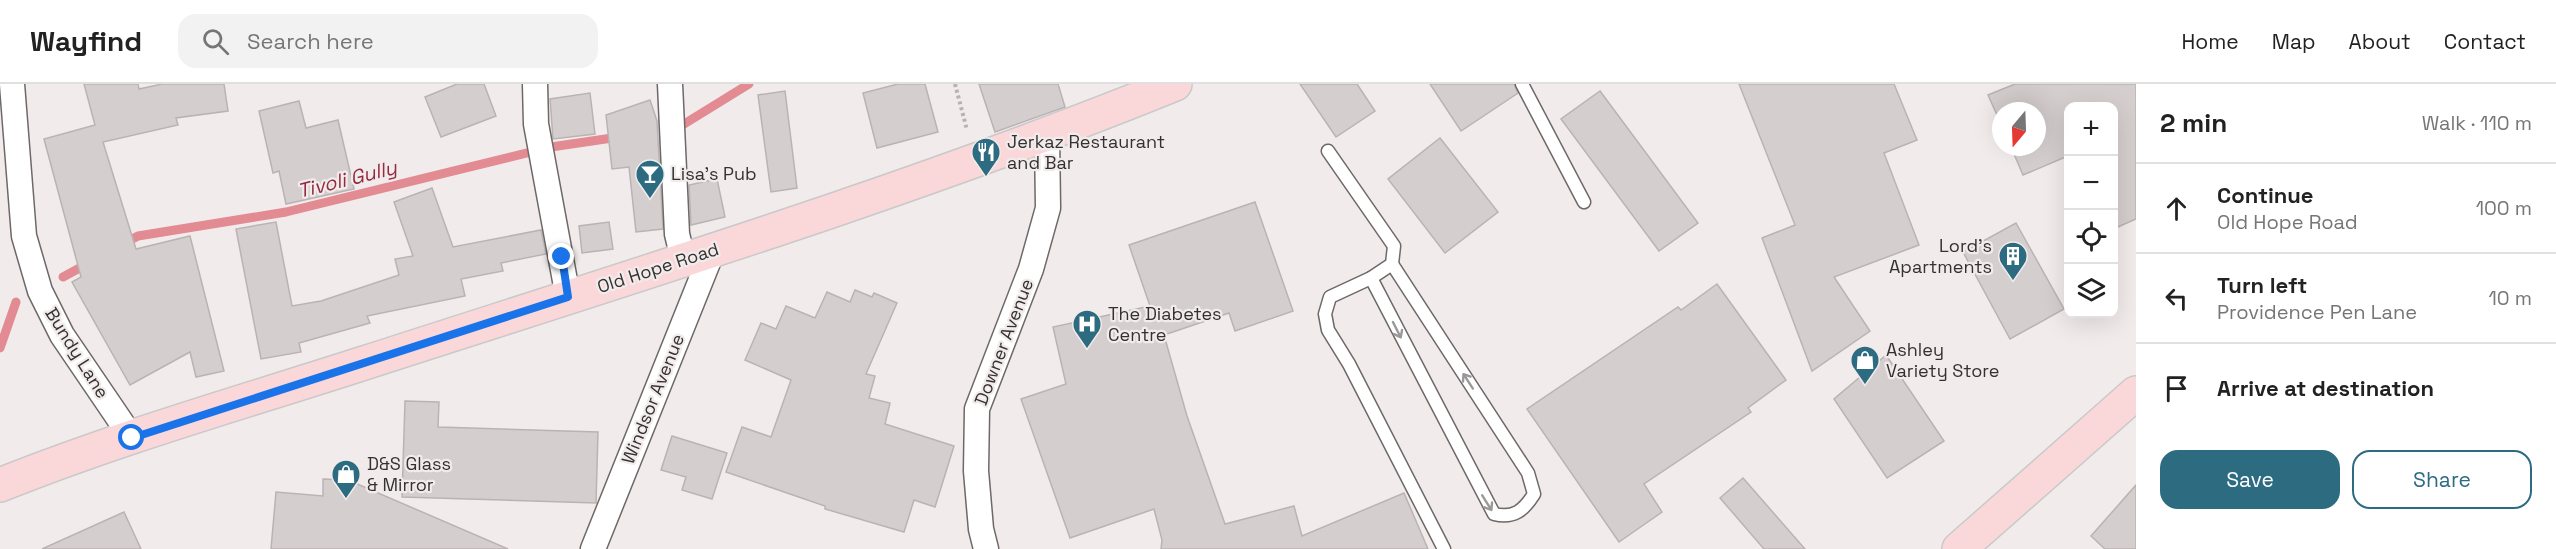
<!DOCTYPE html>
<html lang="en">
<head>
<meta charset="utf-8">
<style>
	body { margin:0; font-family:"Space Grotesk",sans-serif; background:#f2f2f2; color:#222 }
	.controls { position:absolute; right:18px; top:18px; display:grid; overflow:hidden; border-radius:12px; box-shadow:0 6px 24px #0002 }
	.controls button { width:54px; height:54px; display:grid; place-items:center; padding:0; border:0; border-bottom:2px solid #e0e0e0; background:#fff; color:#222; font:30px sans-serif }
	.compass { position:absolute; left:1992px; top:18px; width:54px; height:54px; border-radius:50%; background:#fff; box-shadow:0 6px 24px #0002; rotate:199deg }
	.stop { position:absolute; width:18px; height:18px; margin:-14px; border:4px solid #1a73e8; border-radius:50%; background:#fff }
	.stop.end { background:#1a73e8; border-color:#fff; box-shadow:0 2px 6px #0008 }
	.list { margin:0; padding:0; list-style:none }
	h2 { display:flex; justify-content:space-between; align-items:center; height:78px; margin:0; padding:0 24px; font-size:26px }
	h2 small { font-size:20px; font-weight:400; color:#767676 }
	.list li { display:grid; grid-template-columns:39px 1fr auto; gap:18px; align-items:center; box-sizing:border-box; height:90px; padding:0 24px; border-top:2px solid #e0e0e0 }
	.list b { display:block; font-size:22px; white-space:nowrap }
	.list p { margin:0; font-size:20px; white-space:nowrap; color:#767676 }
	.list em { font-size:20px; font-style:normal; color:#767676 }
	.actions { display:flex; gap:12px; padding:18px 24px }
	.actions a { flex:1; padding:14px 0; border:2px solid #2d6b81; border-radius:18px; text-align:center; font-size:21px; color:#2d6b81 }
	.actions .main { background:#2d6b81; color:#fff }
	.icon { flex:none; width:33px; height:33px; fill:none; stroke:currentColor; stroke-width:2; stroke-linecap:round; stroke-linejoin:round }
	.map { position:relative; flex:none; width:2136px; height:465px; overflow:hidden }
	header { display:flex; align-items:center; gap:36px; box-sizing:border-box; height:84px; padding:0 30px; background:#fff; border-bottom:2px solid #e0e0e0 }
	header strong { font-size:28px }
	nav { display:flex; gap:33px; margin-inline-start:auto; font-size:21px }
	.search { width:420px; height:54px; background:#f2f2f2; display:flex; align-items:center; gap:15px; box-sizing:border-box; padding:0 21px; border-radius:18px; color:#767676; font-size:22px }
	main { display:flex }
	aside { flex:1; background:#fff }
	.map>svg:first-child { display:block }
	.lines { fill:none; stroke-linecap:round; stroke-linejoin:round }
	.stream { stroke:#e28b93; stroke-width:9 }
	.building { fill:#d5cece; stroke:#bab3b4; stroke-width:1.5 }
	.service-casing { stroke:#6e6868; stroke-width:15 }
	.minor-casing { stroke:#6e6868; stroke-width:27 }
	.primary-casing { stroke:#cac9c9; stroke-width:36 }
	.path { stroke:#b8b2b3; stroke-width:4; stroke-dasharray:3 3; stroke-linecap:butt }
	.service { stroke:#fff; stroke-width:12 }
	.minor { stroke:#fff; stroke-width:24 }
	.primary { stroke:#fad8da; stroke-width:33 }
	.oneway { stroke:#9a9898 }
	.route { stroke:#1a73e8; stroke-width:8 }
	.labels { text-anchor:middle; stroke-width:4.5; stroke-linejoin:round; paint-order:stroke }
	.poi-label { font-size:18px; fill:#343131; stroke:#f2ebec; text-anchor:start }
	.street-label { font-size:18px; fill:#343131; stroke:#f2ebec }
	.water-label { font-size:20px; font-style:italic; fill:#922b3d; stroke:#f2ebec }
</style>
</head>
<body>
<header>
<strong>Wayfind</strong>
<div class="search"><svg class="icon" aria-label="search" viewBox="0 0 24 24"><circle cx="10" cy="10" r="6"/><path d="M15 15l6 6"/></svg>Search here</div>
<nav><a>Home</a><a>Map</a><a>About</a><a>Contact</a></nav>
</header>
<main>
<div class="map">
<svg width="2136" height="465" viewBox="0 0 2136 465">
	<rect width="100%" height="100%" fill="#f2ebec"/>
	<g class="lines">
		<g class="stream">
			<path d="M676,45L749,0"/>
			<path d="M123,160L138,152L286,128L551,63L619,53"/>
			<path d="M63,193L87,180"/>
			<path d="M0,264L16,218"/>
		</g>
	</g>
	<g class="building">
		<path d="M84,0H138L139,5L162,0H224L228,27L176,34L178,41L103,58L136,165L190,152L224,287L196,293L190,268L130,301L72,198L81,193L44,55L95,41Z"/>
		<path d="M457,0H484L496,32L441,53L425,13Z"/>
		<path d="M898,0H925L938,48L877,64L863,9Z"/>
		<path d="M979,0H1058L1065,23L995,48Z"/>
		<path d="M1300,0H1357L1375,27L1336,53Z"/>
		<path d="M1430,0H1514L1518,9L1461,47Z"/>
		<path d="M1739,0H1894L1917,56L1884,69L1919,161L1834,193L1870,247L1812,287L1762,154L1795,141Z"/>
		<path d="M2015,0H2136V135L2118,143L2114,133V22H2068V72L2023,91L2011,63H2037V27H2001V40L1988,11Z"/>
		<path d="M785,7L797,104L771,108L758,11Z"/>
		<path d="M1600,7L1698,139L1659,167L1561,35Z"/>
		<path d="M590,9L595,50L553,55L550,15Z"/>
		<path d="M650,16L657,37L663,145L636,148L629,83L612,85L606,31Z"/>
		<path d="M299,17L306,44L338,36L354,105L286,120L279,87L273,89L259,27Z"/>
		<path d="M1440,54L1498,128L1445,169L1388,95Z"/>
		<path d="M717,95L725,133L691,141L689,101Z"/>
		<path d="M432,104L453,163L541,146L546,170L501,179L503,187L461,195L465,212L367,232L370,239L299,259L301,268L261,275L236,145L276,138L292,222L321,217L399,191L395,175L413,172L394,118Z"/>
		<path d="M1255,118L1293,227L1235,247L1229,229L1164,251L1187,332L1225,440L1294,422L1302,452L1404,409L1428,465H1161L1162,456L1154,425L1070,454L1021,315L1066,300L1053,243L1150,222L1129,161Z"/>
		<path d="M609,138L613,165L582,169L579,142Z"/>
		<path d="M2016,139L2064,225L2010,255L1963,168Z"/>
		<path d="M1717,200L1786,296L1748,324L1751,328L1644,400L1662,428L1619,458L1527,325L1678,223L1681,226Z"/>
		<path d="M855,206L872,213L874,209L897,219L866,290L875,292L869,314L890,319L885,340L954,362L935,423L914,416L904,448L825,425V422L726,388L742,343L771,353L791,296L745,276L761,239L776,245L786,222L815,234L827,208L850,218Z"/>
		<path d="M1886,271L1944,357L1887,394L1834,315Z"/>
		<path d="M405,317L439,318L438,343L598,348L596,419L402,413Z"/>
		<path d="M672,352L727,369L712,415L682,406L686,393L661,386Z"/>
		<path d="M1743,394L1805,465H1764L1720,414Z"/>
		<path d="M323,395L348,396L508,465H271L276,408L323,412Z"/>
		<path d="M2136,401V465H2105L2091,452Z"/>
		<path d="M124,428L141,465H42Z"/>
	</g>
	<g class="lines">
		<g class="service-casing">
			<g id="service">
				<path d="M1522,0L1584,118"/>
				<path d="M1328,67L1394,162L1392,180L1371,194L1330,213L1325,230L1328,246L1349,280L1444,465"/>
				<path d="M1371,194L1494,430C1514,435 1524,426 1534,410L1528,389L1392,180"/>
			</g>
		</g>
		<g class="minor-casing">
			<g id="minor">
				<path d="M12,0L24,152L40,207L62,251L132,354"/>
				<path d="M535,0L536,40L568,213"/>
				<path d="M670,0L677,150L683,175"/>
				<path d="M593,465L713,166"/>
				<path d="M986,465L981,445L976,387L977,325L1031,185L1048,124L1047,52"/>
			</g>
		</g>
		<g class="primary-casing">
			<g id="primary">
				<path d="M0,401C117,354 240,319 361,280C633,192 909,108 1175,0"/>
				<path d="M1959,465L2136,309"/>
			</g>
		</g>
		<path class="path" d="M955,0L967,46"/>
		<use href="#service" class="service"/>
		<use href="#minor" class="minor"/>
		<use href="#primary" class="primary"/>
	</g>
	<defs><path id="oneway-shaft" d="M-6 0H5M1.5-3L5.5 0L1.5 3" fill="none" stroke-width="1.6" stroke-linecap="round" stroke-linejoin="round" transform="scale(1.5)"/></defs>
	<g class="oneway">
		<use href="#oneway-shaft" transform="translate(1397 246) rotate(63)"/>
		<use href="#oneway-shaft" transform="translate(1468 297) rotate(-123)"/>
		<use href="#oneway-shaft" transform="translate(1487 419) rotate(58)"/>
	</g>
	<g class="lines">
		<path class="route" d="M132,354L568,213L562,173"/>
	</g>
	<defs>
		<g id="restaurant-pin" transform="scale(1.5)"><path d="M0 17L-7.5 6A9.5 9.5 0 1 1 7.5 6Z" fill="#2d6b81" stroke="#f2ebec"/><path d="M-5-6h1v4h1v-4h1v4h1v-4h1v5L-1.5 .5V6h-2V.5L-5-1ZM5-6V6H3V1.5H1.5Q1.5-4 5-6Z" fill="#fff"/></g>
		<g id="bar-pin" transform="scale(1.5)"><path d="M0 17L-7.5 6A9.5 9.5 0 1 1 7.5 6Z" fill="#2d6b81" stroke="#f2ebec"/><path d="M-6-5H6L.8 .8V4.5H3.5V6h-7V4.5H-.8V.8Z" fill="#fff"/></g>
		<g id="building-pin" transform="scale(1.5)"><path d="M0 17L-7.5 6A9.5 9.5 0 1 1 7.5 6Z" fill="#2d6b81" stroke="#f2ebec"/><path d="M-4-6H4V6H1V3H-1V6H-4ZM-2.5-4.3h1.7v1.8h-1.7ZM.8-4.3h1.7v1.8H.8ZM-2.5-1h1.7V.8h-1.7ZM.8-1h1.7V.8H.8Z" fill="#fff"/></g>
		<g id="hospital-pin" transform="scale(1.5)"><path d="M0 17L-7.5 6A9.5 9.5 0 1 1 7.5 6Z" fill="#2d6b81" stroke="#f2ebec"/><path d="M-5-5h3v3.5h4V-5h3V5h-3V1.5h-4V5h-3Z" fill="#fff"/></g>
		<g id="shop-pin" transform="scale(1.5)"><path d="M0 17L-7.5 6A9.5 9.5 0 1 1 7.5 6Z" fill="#2d6b81" stroke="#f2ebec"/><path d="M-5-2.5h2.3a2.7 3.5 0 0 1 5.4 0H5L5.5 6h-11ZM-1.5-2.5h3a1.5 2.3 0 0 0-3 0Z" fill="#fff"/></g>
	</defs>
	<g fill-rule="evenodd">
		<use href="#restaurant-pin" x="986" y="68"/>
		<use href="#bar-pin" x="650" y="90"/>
		<use href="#building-pin" x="2013" y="172"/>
		<use href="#hospital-pin" x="1087" y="240"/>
		<use href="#shop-pin" x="1865" y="276"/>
		<use href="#shop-pin" x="346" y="390"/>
	</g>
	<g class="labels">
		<g class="poi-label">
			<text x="1007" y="64">Jerkaz Restaurant<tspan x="1007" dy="21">and Bar</tspan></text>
			<text x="671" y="96">Lisa's Pub</text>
			<text x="1992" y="168" text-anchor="end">Lord's<tspan x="1992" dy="21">Apartments</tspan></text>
			<text x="1108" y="236">The Diabetes<tspan x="1108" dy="21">Centre</tspan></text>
			<text x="1886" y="272">Ashley<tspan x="1886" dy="21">Variety Store</tspan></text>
			<text x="367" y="386">D&amp;S Glass<tspan x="367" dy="21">&amp; Mirror</tspan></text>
		</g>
		<g class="street-label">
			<text transform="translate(658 184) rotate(-18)" y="6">Old Hope Road</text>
			<text transform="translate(1004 258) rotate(-69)" y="6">Downer Avenue</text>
			<text transform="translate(77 269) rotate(58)" y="6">Bundy Lane</text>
			<text transform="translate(653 315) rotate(-68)" y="6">Windsor Avenue</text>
		</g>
		<g class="water-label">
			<text transform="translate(347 95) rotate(-14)" y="7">Tivoli Gully</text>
		</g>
	</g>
</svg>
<div class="controls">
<button>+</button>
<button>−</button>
<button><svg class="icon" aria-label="locate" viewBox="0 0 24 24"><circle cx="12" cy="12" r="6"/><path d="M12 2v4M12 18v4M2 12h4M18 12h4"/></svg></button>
<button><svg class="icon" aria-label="layers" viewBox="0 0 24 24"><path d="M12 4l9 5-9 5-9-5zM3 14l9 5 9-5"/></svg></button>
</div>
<svg class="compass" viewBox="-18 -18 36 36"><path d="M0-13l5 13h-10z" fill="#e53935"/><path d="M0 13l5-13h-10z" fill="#767676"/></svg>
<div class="stop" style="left:132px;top:354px"></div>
<div class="stop end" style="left:562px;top:173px"></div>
</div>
<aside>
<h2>2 min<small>Walk · 110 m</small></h2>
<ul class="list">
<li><svg class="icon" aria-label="ahead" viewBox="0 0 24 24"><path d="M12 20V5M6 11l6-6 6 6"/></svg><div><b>Continue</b><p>Old Hope Road</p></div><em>100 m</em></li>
<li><svg class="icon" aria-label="left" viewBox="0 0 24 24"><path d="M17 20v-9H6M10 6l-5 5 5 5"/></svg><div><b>Turn left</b><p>Providence Pen Lane</p></div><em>10 m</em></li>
<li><svg class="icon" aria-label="arrive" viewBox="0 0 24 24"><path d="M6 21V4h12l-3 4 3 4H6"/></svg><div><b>Arrive at destination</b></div></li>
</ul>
<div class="actions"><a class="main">Save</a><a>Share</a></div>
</aside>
</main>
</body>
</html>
